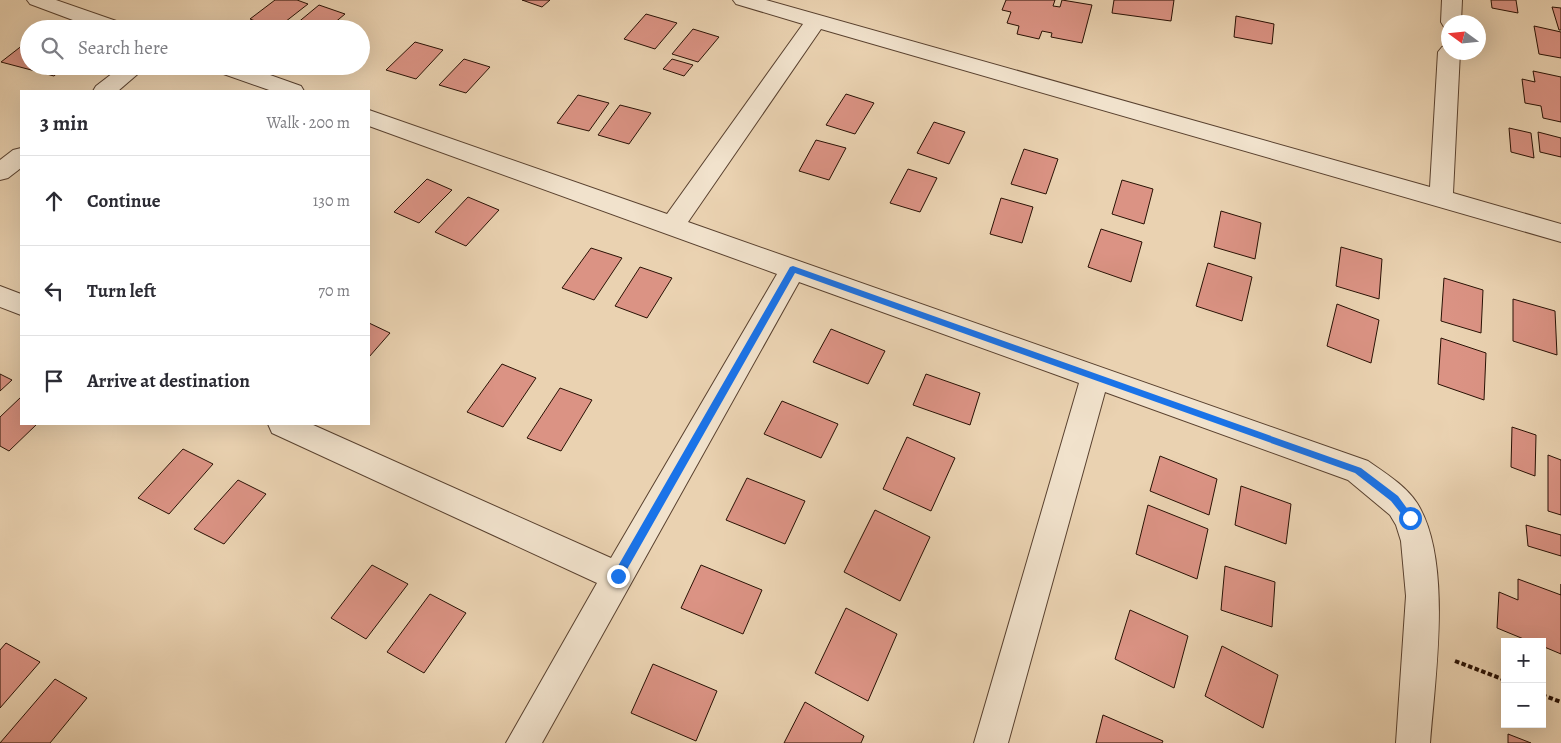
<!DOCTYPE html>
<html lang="en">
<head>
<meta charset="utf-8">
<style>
	body { margin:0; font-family:Alegreya,serif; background:#f7f7f7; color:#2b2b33 }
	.controls { position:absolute; right:15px; bottom:15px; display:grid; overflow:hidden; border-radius:0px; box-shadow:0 5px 20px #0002 }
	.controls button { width:45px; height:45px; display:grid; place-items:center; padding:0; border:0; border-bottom:1px solid #e1e1e2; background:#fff; color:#2b2b33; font:25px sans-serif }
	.compass { position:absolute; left:1441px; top:15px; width:45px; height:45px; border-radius:50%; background:#fff; box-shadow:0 5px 20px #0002; rotate:285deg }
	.stop { position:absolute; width:15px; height:15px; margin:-11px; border:4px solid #1a73e8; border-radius:50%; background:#fff }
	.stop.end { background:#1a73e8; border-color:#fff; box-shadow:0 1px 5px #0008 }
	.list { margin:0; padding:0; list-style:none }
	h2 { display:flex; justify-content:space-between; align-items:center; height:65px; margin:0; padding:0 20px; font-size:21px }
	h2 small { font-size:16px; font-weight:400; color:#7c7c81 }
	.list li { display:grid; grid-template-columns:32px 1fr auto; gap:15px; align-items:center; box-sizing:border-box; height:90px; padding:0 20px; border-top:1px solid #e1e1e2 }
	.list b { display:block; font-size:19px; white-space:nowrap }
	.list em { font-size:16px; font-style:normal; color:#7c7c81 }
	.icon { flex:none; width:28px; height:28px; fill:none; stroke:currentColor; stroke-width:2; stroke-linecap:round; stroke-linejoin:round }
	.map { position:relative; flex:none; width:1561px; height:743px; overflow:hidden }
	.search { position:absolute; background:#fff; box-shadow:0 5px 20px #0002; left:20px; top:20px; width:350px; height:55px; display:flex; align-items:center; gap:12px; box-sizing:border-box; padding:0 18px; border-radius:28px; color:#7c7c81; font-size:19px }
	.panel { position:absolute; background:#fff; box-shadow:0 5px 20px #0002; left:20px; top:90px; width:350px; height:335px; border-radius:0px }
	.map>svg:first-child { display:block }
	.building { fill:#db9384; stroke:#291104 }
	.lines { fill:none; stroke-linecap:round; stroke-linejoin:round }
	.minor-casing { stroke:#59412f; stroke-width:2 }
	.path { stroke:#291104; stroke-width:4; stroke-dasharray:4.5 2.5; stroke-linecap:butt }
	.minor { fill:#f1e2cc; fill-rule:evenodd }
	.route { fill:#1a73e8 }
</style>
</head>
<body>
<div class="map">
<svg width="1561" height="743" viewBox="0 0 1561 743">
	<rect width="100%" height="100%" fill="#ead2b1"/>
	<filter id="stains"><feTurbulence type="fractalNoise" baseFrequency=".004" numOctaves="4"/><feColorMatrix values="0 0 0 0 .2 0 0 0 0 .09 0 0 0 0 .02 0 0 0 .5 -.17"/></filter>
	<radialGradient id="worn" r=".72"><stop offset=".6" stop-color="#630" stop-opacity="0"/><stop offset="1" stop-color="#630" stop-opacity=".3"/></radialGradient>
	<g class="building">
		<path d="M275,0H297L308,4L276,29L250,19Z"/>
		<path d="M522,0H550L542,7Z"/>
		<path d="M1006,0H1055L1053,6L1060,7L1062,0L1092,5L1082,43L1051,37L1052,33L1042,31L1039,39L1017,34L1019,26L1007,23L1011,12L1002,10Z"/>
		<path d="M1114,0H1174L1171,21L1112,13Z"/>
		<path d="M1491,0H1516L1518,13L1492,8Z"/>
		<path d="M319,5L345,14L327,29H290Z"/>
		<path d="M1552,7L1561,8V30H1559Z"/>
		<path d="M646,14L677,23L655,49L624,39Z"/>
		<path d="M1236,16L1274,24L1272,44L1234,37Z"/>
		<path d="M1534,26L1561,32V58L1539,54Z"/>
		<path d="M693,29L719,37L698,62L672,54Z"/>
		<path d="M28,41L29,66H65L54,76L1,62Z"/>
		<path d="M415,42L443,50L416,79L386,70Z"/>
		<path d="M464,59L490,67L466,93L439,85Z"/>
		<path d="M672,59L693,65L684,76L663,69Z"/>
		<path d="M1533,71L1561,77V122L1543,118L1541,106L1525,103L1522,79L1535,82Z"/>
		<path d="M846,94L874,103L855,134L826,125Z"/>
		<path d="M578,95L609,103L589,131L557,123Z"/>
		<path d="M620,105L651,113L629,144L598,135Z"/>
		<path d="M934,122L965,132L949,164L917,153Z"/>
		<path d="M1509,128L1531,133L1534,158L1511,152Z"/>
		<path d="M1538,132L1561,138V157L1540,152Z"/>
		<path d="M816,140L846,148L829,180L799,171Z"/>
		<path d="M1024,149L1058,159L1046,194L1011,184Z"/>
		<path d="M908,169L937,178L920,212L890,203Z"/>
		<path d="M427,179L452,190L419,223L394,212Z"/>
		<path d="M1122,180L1153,189L1144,224L1112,214Z"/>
		<path d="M468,197L499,210L466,246L435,232Z"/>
		<path d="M1001,198L1033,207L1022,243L990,234Z"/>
		<path d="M1221,211L1261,223L1255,259L1214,247Z"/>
		<path d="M1101,229L1142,242L1131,282L1088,267Z"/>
		<path d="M1341,247L1382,259L1379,299L1336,286Z"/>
		<path d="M591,248L622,258L594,300L562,288Z"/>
		<path d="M1208,263L1252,277L1242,321L1196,306Z"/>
		<path d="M640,267L672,278L647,318L615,306Z"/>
		<path d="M1444,278L1483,290L1481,333L1441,321Z"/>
		<path d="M1513,299L1555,311L1557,355L1513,341Z"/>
		<path d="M1337,304L1379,320L1371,363L1327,346Z"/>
		<path d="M369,323L390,333L369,357Z"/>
		<path d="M831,329L885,351L868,384L813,362Z"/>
		<path d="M1441,338L1486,353L1484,400L1438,384Z"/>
		<path d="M502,364L536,378L503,427L467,412Z"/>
		<path d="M0,374L12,380L0,391Z"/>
		<path d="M926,374L980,393L970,425L913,405Z"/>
		<path d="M560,388L592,400L561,451L527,438Z"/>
		<path d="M21,397V424H37L9,451L0,446V417Z"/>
		<path d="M782,401L838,424L821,458L764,434Z"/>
		<path d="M1512,427L1536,435L1535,476L1511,467Z"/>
		<path d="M907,437L955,458L931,511L883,489Z"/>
		<path d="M183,449L213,464L169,514L138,498Z"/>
		<path d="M1548,455L1561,460V515L1548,511Z"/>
		<path d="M1160,456L1217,479L1209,515L1150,491Z"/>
		<path d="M747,478L805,501L785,544L726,520Z"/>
		<path d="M238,480L266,494L224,544L194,529Z"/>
		<path d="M1241,486L1291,504L1286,544L1235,525Z"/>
		<path d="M1148,505L1208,529L1197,579L1136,554Z"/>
		<path d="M875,510L930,537L900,601L844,572Z"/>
		<path d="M1526,525L1561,535V556L1528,546Z"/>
		<path d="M372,565L408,584L366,639L331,618Z"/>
		<path d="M701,565L762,590L743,634L681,608Z"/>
		<path d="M1225,566L1275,582L1272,627L1221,610Z"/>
		<path d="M1518,579L1561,595V584V654L1542,646V642H1531L1497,628L1499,592L1518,600Z"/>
		<path d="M430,594L466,613L424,673L387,652Z"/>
		<path d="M846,608L897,634L868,701L815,673Z"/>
		<path d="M1130,610L1188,636L1174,688L1115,659Z"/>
		<path d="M6,643L40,662L0,708V650Z"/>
		<path d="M1222,646L1278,675L1263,728L1205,696Z"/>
		<path d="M653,664L717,691L696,741L631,713Z"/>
		<path d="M55,679L87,698L50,743H0Z"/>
		<path d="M805,702L864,736L861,743H784Z"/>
		<path d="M1103,715L1163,741L1162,743H1096Z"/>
		<path d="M1508,734L1531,743H1508Z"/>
	</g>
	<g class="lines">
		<g class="minor-casing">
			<g id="minor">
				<path d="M27,0H56L125,24L128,29H97L30,4Z"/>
				<path d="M733,0H766L1430,187L1438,52L1442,47L1448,45V52H1460L1453,193L1561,224V242L821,29L688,222L1368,461C1385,473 1405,485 1417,503C1453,560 1435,677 1430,743H1396L1406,596L1401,541L1396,525L1390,515L1348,480L1105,392L1008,743H974L1079,383L799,282L542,743H506L597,583L272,433L268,424H311L611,558L777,274L369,126V110L667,214L803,24L736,4Z"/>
				<path d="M1442,0H1462L1461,22H1448V28L1444,27L1441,22Z"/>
				<path d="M122,66H147L118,91H93L96,86Z"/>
				<path d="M212,66H245L301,86L304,91H272L215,71Z"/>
				<path d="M21,148V168L8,178L0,180V160L13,150Z"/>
				<path d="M0,286L21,294V315L0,307Z"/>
			</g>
		</g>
		<g class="path">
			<path d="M1455,661L1505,680"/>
			<path d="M1542,695L1561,702"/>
		</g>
		<use href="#minor" class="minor"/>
	</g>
	<path class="route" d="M793,266L1361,468L1398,496L1414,518L1410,523L1407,521L1391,501L1355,473L795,273L621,580H614V573L790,267Z"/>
	<rect width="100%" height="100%" filter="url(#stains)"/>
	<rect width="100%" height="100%" fill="url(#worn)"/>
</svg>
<div class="controls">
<button>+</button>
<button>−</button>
</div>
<svg class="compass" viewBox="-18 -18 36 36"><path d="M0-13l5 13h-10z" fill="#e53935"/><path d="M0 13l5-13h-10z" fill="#7c7c81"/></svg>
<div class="stop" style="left:1410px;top:518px"></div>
<div class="stop end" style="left:618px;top:576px"></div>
<div class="search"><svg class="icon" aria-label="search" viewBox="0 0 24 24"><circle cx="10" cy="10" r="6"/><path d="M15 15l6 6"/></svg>Search here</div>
<section class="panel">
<h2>3 min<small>Walk · 200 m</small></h2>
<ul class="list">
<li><svg class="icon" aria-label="ahead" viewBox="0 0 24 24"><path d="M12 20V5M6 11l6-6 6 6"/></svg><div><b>Continue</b></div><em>130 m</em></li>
<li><svg class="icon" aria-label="left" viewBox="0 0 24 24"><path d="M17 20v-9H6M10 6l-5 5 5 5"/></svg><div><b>Turn left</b></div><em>70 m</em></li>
<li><svg class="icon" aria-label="arrive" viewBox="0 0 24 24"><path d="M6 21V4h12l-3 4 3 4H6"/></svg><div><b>Arrive at destination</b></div></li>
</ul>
</section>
</div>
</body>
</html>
